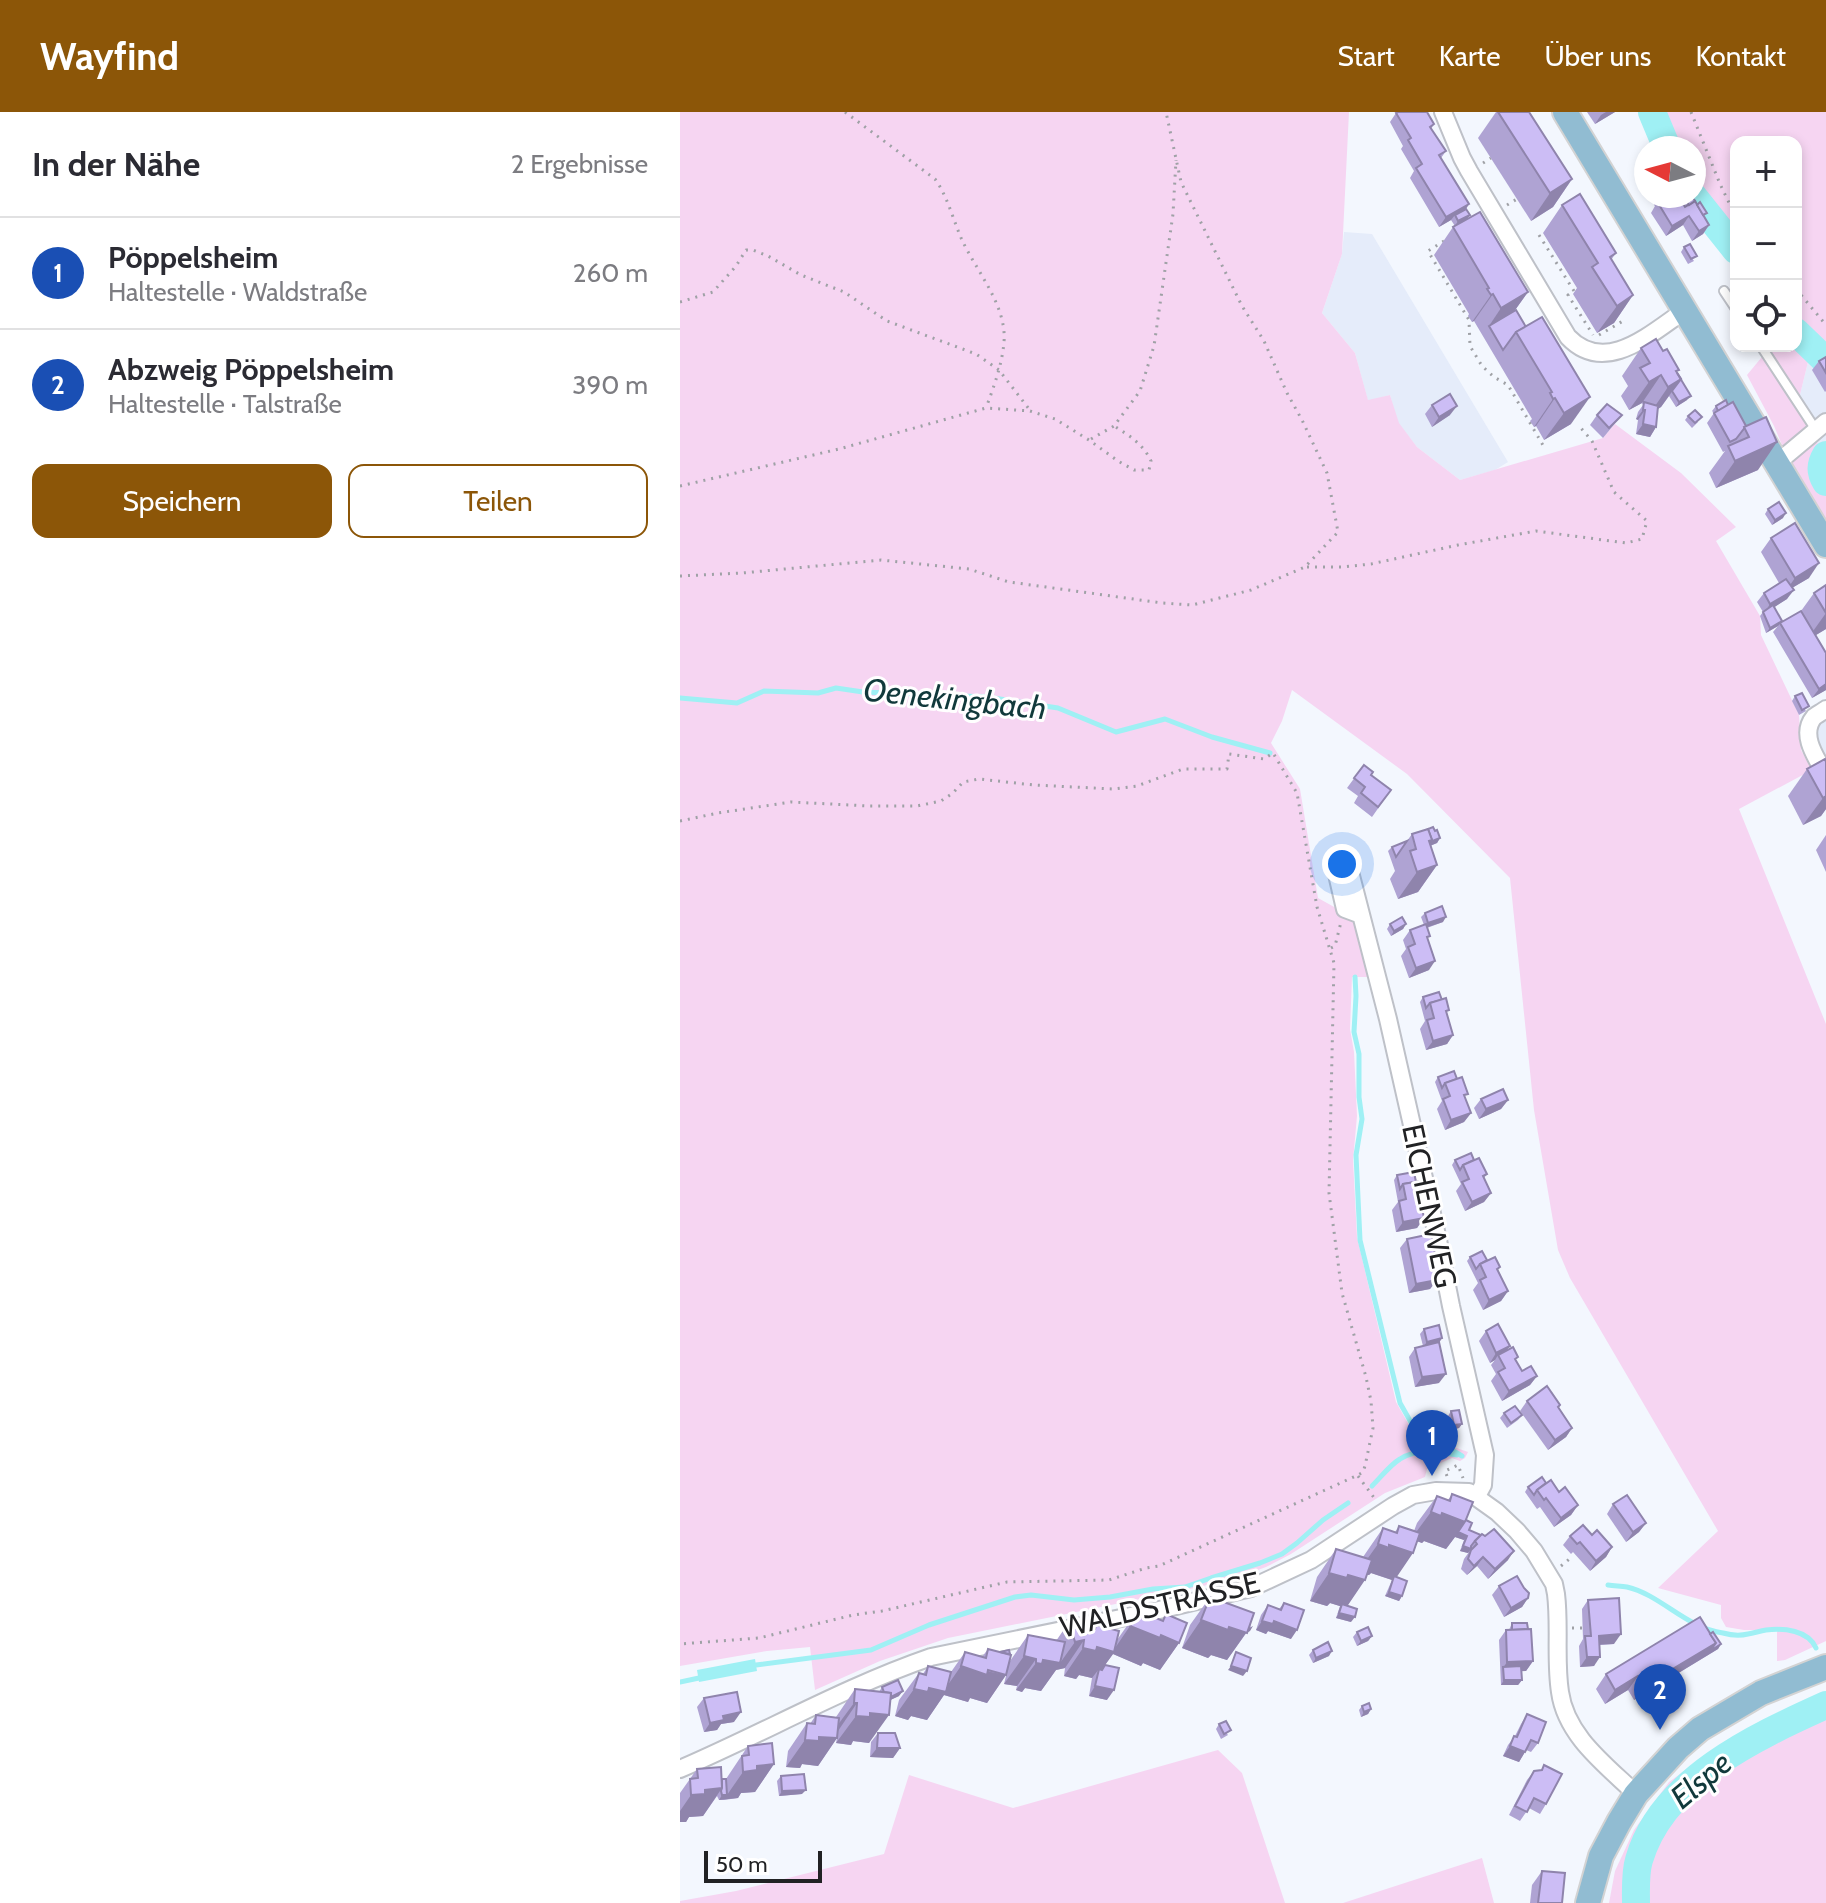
<!DOCTYPE html>
<html lang="de">
<head>
<meta charset="utf-8">
<style>
	body { margin:0; font-family:Cabin,sans-serif; background:#f2f2f3; color:#2b2b33 }
	.controls { position:absolute; right:24px; top:24px; display:grid; overflow:hidden; border-radius:16px; box-shadow:0 4px 12px #0003 }
	.controls button { width:72px; height:72px; display:grid; place-items:center; padding:0; border:0; border-bottom:2px solid #e1e1e2; background:#fff; color:#2b2b33; font:40px sans-serif }
	.compass { position:absolute; left:954px; top:24px; width:72px; height:72px; border-radius:50%; background:#fff; box-shadow:0 4px 12px #0003; rotate:276deg }
	.scale { position:absolute; left:24px; bottom:20px; width:118px; box-sizing:border-box; padding-left:8px; border:4px solid #212224; border-top:0; font-size:22px; line-height:28px; white-space:nowrap; color:#212224; -webkit-text-stroke:6px #fff; paint-order:stroke }
	.you { position:absolute; left:662px; top:752px; width:28px; height:28px; margin:-20px; border:6px solid #fff; border-radius:50%; background:#1a73e8; box-shadow:0 0 0 12px #1a73e833 }
	.badge { display:grid; place-items:center; width:52px; height:52px; border-radius:50%; background:#8c5608; color:#fff; font-size:26px; font-weight:700 }
	.pin { position:absolute; translate:-50% -66px; filter:drop-shadow(0 2px 4px #0008) }
	.pin::after { content:''; position:absolute; top:42px; width:28px; height:24px; background:inherit; clip-path:polygon(0 0,100% 0,50% 100%) }
	.list { margin:0; padding:0; list-style:none }
	h2 { display:flex; justify-content:space-between; align-items:center; height:104px; margin:0; padding:0 32px; font-size:34px }
	h2 small { font-size:26px; font-weight:400; color:#7c7c81 }
	.list li { display:grid; grid-template-columns:52px 1fr auto; gap:24px; align-items:center; box-sizing:border-box; height:112px; padding:0 32px; border-top:2px solid #e1e1e2 }
	.list b { display:block; font-size:30px; white-space:nowrap }
	.list p { margin:0; font-size:26px; white-space:nowrap; color:#7c7c81 }
	.list em { font-size:26px; font-style:normal; color:#7c7c81 }
	.actions { display:flex; gap:16px; padding:24px 32px }
	.actions a { flex:1; padding:18px 0; border:2px solid #8c5608; border-radius:16px; text-align:center; font-size:28px; color:#8c5608 }
	.actions .main { background:#8c5608; color:#fff }
	.icon { flex:none; width:44px; height:44px; fill:none; stroke:currentColor; stroke-width:2; stroke-linecap:round; stroke-linejoin:round }
	.map { position:relative; flex:none; width:1146px; height:1791px; overflow:hidden }
	header { display:flex; align-items:center; gap:48px; box-sizing:border-box; height:112px; padding:0 40px; background:#8c5608; color:#fff }
	header strong { font-size:38px }
	nav { display:flex; gap:44px; margin-inline-start:auto; font-size:28px }
	main { display:flex }
	aside { flex:1; background:#fff }
	.map>svg:first-child { display:block }
	.built { fill:#e5ecfa }
	.green { fill:#f6d5f2 }
	.water { fill:#9ff0f4 }
	.lines { fill:none; stroke-linecap:round; stroke-linejoin:round }
	.stream { stroke:#9ff0f4; stroke-width:5 }
	.river { stroke:#9ff0f4; stroke-width:28 }
	.service-casing { stroke:#bec1c8; stroke-width:12 }
	.minor-casing { stroke:#bec1c8; stroke-width:20 }
	.primary-casing { stroke:#d3d3d3; stroke-width:28 }
	.path { stroke:#9fa1a6; stroke-width:3; stroke-dasharray:2 6; stroke-linecap:butt }
	.service { stroke:#fff; stroke-width:8 }
	.minor { stroke:#fff; stroke-width:16 }
	.primary { stroke:#91bcd2; stroke-width:24 }
	.wall { fill:#afa3d3 }
	.shaded-wall { fill:#8f84ac }
	.building { fill:#ccbdf5; stroke:#8f84ac; stroke-width:2 }
	.labels { text-anchor:middle; stroke-width:6; stroke-linejoin:round; paint-order:stroke }
	.street-label { font-size:30px; fill:#212224; stroke:#fff }
	.water-label { font-size:32px; font-style:italic; fill:#11393b; stroke:#fff }
</style>
</head>
<body>
<header>
<strong>Wayfind</strong>
<nav><a>Start</a><a>Karte</a><a>Über uns</a><a>Kontakt</a></nav>
</header>
<main>
<aside>
<h2>In der Nähe<small>2 Ergebnisse</small></h2>
<ul class="list">
<li><span class="badge" style="background:#1a4fb4">1</span><div><b>Pöppelsheim</b><p>Haltestelle · Waldstraße</p></div><em>260 m</em></li>
<li><span class="badge" style="background:#1a4fb4">2</span><div><b>Abzweig Pöppelsheim</b><p>Haltestelle · Talstraße</p></div><em>390 m</em></li>
</ul>
<div class="actions"><a class="main">Speichern</a><a>Teilen</a></div>
</aside>
<div class="map">
<svg width="1146" height="1791" viewBox="0 0 1146 1791">
	<rect width="100%" height="100%" fill="#f3f7fe"/>
	<g class="built">
		<path d="M664,120L692,122L828,350L815,358L780,368L737,335L718,311L710,283L688,289L675,241L642,201L662,142Z"/>
		<path d="M1144,238L1146,240V346L1117,295L1128,250Z"/>
		<path d="M1146,606V650L1137,632L1135,621L1137,614Z"/>
	</g>
	<g class="green">
		<path d="M0,0H669L662,142L642,201L675,241L688,288L710,283L719,311L737,335L780,368L923,326L935,312L1001,361L1056,415L1036,429L1080,504L1081,523L1119,603L1121,638L1132,658L1059,697L1146,912V1529L1105,1548L1097,1549V1518H1064L1046,1515L1041,1506V1493L978,1476L1038,1419L890,1166L878,1138L854,998L830,766L727,662L612,578L602,609L591,631L620,677L638,786L674,806L688,865H672L670,917L674,940L677,1004L673,1048L677,1125L716,1290L737,1327L763,1336L765,1332L788,1340L785,1346L780,1349L772,1346L747,1357L745,1365L705,1381L611,1442L586,1455L559,1465L519,1475L268,1526L200,1549L135,1578L130,1535L87,1539L0,1554Z"/>
		<path d="M977,0H1146V240L1144,238L1128,250L1117,295L1146,346V412L1112,357L1094,314L1067,263L1091,234H1116V30H1056V146L1014,83V36H991Z"/>
		<path d="M1146,1582V1791H929L935,1759L954,1718L989,1670L1041,1632Z"/>
		<path d="M538,1638L562,1661L605,1791H0V1789L56,1779L204,1742L229,1663L333,1696Z"/>
		<path d="M802,1746L814,1791H663Z"/>
	</g>
	<path class="water" d="M75,1547L77,1559L19,1570L17,1558Z"/>
	<g class="lines">
		<g class="stream">
			<path d="M0,586L57,591L84,579L138,581L156,576L183,580L307,585L378,596L436,620L485,607L532,625L590,641"/>
			<path d="M675,865L676,884L674,920L679,942V985L682,1007L676,1043L680,1128L720,1291L741,1328L754,1333L765,1334L782,1344"/>
			<path d="M692,1374C701,1365 710,1353 720,1347C737,1336 759,1340 777,1343"/>
			<path d="M928,1473C934,1474 941,1474 947,1475C981,1483 1006,1516 1043,1521C1050,1523 1060,1524 1068,1522C1074,1521 1080,1519 1086,1518C1104,1516 1128,1518 1136,1536"/>
			<path d="M76,1553L191,1538L249,1513L335,1485L351,1483L394,1488L430,1485L473,1477L505,1475L531,1466L580,1451L602,1442L617,1431L643,1408L668,1391"/>
			<path d="M0,1570L19,1566"/>
			<path d="M1106,1607L1108,1612"/>
		</g>
		<g class="river">
			<path d="M972,0L987,36"/>
			<path d="M1013,84L1056,138"/>
			<path d="M1116,220L1146,249"/>
			<path d="M1146,343C1140,353 1140,360 1146,370"/>
			<path d="M956,1791C956,1777 955,1761 959,1748C982,1668 1075,1625 1146,1593"/>
		</g>
		<g class="service-casing">
			<g id="service">
				<path d="M1044,179L1056,197"/>
				<path d="M1081,234L1136,318"/>
			</g>
		</g>
		<g class="minor-casing">
			<g id="minor">
				<path d="M763,0L782,46L789,59L888,225C925,264 970,222 1004,199"/>
				<path d="M1097,351L1146,310"/>
				<path d="M1146,597C1145,598 1135,604 1134,605C1119,623 1137,647 1146,663"/>
				<path d="M681,803L665,797L656,758L669,756L708,907L758,1128L771,1194L805,1343L803,1373L797,1384"/>
				<path d="M0,1657C84,1621 164,1575 251,1545L475,1499L571,1476L631,1448L713,1394L733,1383L756,1379L789,1380L817,1400L837,1419L854,1439L874,1472L876,1482C880,1514 875,1548 880,1580C886,1624 926,1653 956,1682"/>
			</g>
		</g>
		<g class="primary-casing">
			<g id="primary">
				<path d="M885,0L1146,433"/>
				<path d="M908,1791L921,1744L939,1710L956,1682L998,1636L1020,1617L1081,1581L1146,1555"/>
			</g>
		</g>
		<g class="path">
			<path d="M165,0L255,67C268,85 273,108 282,128C297,160 327,194 324,230C322,253 314,274 306,296"/>
			<path d="M1011,0L1040,72L1056,105"/>
			<path d="M803,51L811,46"/>
			<path d="M827,93L837,87"/>
			<path d="M859,123L894,179L888,183L913,223"/>
			<path d="M764,129L748,139L789,208L790,234L802,254L814,265L828,273L864,335"/>
			<path d="M1116,177L1146,213"/>
			<path d="M0,190L33,180L56,154L66,138H73L88,144L121,163L164,180L207,209L296,242L319,258L349,297"/>
			<path d="M919,223L943,209"/>
			<path d="M411,327L434,314L460,279L474,234L493,102L496,48"/>
			<path d="M0,374L159,337L306,296L350,299L375,307L409,328L438,349L454,358H469L471,349C463,332 450,324 434,314"/>
			<path d="M627,455H662L691,452L778,433L856,419L946,431L962,427L967,409L934,380L912,329L900,315"/>
			<path d="M0,464L62,461L201,448L289,457L329,470L366,475L482,491L512,493L571,478L625,455L658,420L647,361L622,308L607,281L584,229L562,194L501,70L486,0"/>
			<path d="M0,709L38,701L111,690L189,694H237L261,689L273,681L283,670L299,667L354,673L433,677L457,674L503,657H547L549,642L584,647L593,641L617,681L637,795L654,851L649,1081L662,1181L686,1265L691,1289L693,1316L685,1354L683,1360L678,1363L479,1454L466,1456L429,1468L327,1470L202,1499L173,1503L79,1526L0,1532"/>
			<path d="M651,836L655,834L661,810"/>
			<path d="M678,1364L695,1387"/>
			<path d="M767,1364L765,1359L778,1353L783,1366"/>
			<path d="M881,1454L893,1444"/>
			<path d="M892,1516H903"/>
		</g>
		<use href="#service" class="service"/>
		<use href="#minor" class="minor"/>
		<use href="#primary" class="primary"/>
	</g>
	<g class="wall">
		<path d="M816,0H849L892,67L873,95L851,109L798,26Z"/>
		<path d="M907,0H935L915,12Z"/>
		<path d="M716,1L754,12L751,17L766,39L761,46L789,92L786,97L787,107L775,114L771,108L759,115L730,66L734,59L721,37L723,34L710,10Z"/>
		<path d="M980,84H1011L1029,113L1023,122L1012,129L1003,113L986,124L971,101L975,94L974,93Z"/>
		<path d="M882,93L936,141L931,148L953,183L934,211L917,221L893,182L897,176L863,121Z"/>
		<path d="M773,115L848,180L835,198L891,312L864,328L856,314L854,315L850,309L852,307L794,209L792,210L788,204L789,202L754,143Z"/>
		<path d="M1004,135L1014,149L1008,152L1001,140Z"/>
		<path d="M961,236L984,239L997,261L1007,288L996,295L989,284L981,295L977,297L976,315L970,325L956,322L958,308L956,307L958,300L963,293L962,291L949,298L941,284L948,274L942,264Z"/>
		<path d="M1146,245V279L1145,280L1132,258L1139,249Z"/>
		<path d="M752,293L770,303L752,315L745,302Z"/>
		<path d="M1036,294L1066,314L1078,358L1036,376L1029,361L1045,339L1043,340L1027,311L1034,301L1032,299Z"/>
		<path d="M917,303H942L923,326L910,313Z"/>
		<path d="M1008,304L1018,310L1012,316L1005,308Z"/>
		<path d="M1088,397L1103,406L1092,413L1085,402Z"/>
		<path d="M1091,426L1129,466L1112,476L1107,487L1094,495L1101,510L1121,499L1134,481L1146,473V517L1136,523L1146,578L1132,586L1093,520L1098,514L1086,521L1080,504L1083,500L1077,490L1084,481L1099,471L1081,440Z"/>
		<path d="M1115,584L1126,599L1119,603L1112,589Z"/>
		<path d="M1146,650V697L1141,704L1123,713L1108,684L1127,657Z"/>
		<path d="M684,653L691,663L711,678L692,705L674,691L678,684L667,676Z"/>
		<path d="M755,719L760,726L757,731L750,734L757,753L738,780L718,787L710,767L715,759L708,739L712,735L727,729L732,722Z"/>
		<path d="M1146,723V760L1136,738Z"/>
		<path d="M745,801L763,810L747,816L749,858L729,866L721,844L726,837L723,828L730,818L744,813L741,805Z"/>
		<path d="M710,812H726L723,817L711,824L707,817Z"/>
		<path d="M743,885L767,901L773,923L767,932L746,938L740,917L745,909L740,890Z"/>
		<path d="M758,965L785,986L791,1001L784,1010L765,1018L757,997L762,989L755,970Z"/>
		<path d="M801,987L828,988L821,997L799,1007L794,996Z"/>
		<path d="M775,1048H794L807,1062L804,1066L811,1081L804,1090L785,1099L776,1079L781,1072L772,1053Z"/>
		<path d="M717,1063L739,1084L744,1106L737,1116L716,1120L712,1098L718,1090L714,1068Z"/>
		<path d="M727,1127L752,1146L757,1168L750,1177L729,1181L720,1136Z"/>
		<path d="M790,1145L807,1148L820,1155L818,1158L828,1179L821,1189L803,1198L793,1178L798,1171L787,1149Z"/>
		<path d="M744,1217L762,1226L759,1230V1271L735,1275L729,1245L735,1236L743,1234L740,1222Z"/>
		<path d="M806,1219L827,1238L836,1248L842,1259L857,1264L850,1273L822,1289L811,1269L816,1262L811,1253L815,1248L810,1251L799,1229Z"/>
		<path d="M847,1289L879,1296L892,1316L886,1325L868,1338L840,1299Z"/>
		<path d="M771,1299L782,1312L779,1316L771,1318L768,1304Z"/>
		<path d="M824,1301L842,1303L838,1308L827,1316L820,1306Z"/>
		<path d="M866,1372L898,1393L891,1403L874,1415L860,1395L857,1397L845,1380L848,1375Z"/>
		<path d="M772,1382L786,1408L789,1418L828,1448L808,1467L797,1454L787,1463L781,1457L784,1447L789,1440L788,1441L780,1439L784,1428L775,1425L766,1437L744,1429L742,1431L737,1429L716,1465L722,1484L719,1489L705,1484L712,1468L691,1461L689,1463H687L667,1494L671,1510L656,1506L660,1494L650,1491L647,1494L630,1489L637,1465L656,1437L683,1445L703,1416L715,1420L719,1414L734,1419L737,1411L757,1384L768,1388Z"/>
		<path d="M933,1392L966,1411L959,1420L946,1430L927,1402Z"/>
		<path d="M912,1423L932,1435L926,1445L910,1459L893,1440L891,1442L883,1433L890,1424Z"/>
		<path d="M819,1474L848,1486L842,1495L824,1505L812,1483Z"/>
		<path d="M530,1485L571,1509L570,1519L567,1520L547,1548L531,1543L528,1546L502,1536L510,1513Z"/>
		<path d="M908,1488L934,1532L920,1533L914,1554L900,1555L899,1534L903,1527L902,1497Z"/>
		<path d="M604,1491L611,1527L588,1519L586,1522L576,1518L581,1503L588,1493L599,1497Z"/>
		<path d="M456,1501L469,1506L482,1509L486,1502L499,1531L480,1558L463,1551L461,1554L433,1542L425,1553L427,1588L409,1584L412,1566L399,1563L396,1567L384,1564L385,1556L376,1558L361,1579L345,1576L342,1580L336,1578L337,1574L324,1572L327,1560L326,1563L307,1591L290,1586L288,1590L264,1583L247,1608L231,1604L228,1608L215,1604L219,1588L239,1561L243,1562L248,1554L271,1560L285,1540L302,1545L308,1537L330,1549L348,1523L376,1529L389,1510L413,1517L416,1513L437,1528Z"/>
		<path d="M832,1511L853,1549L846,1559H841L842,1568L838,1573H821L819,1528L826,1518H829Z"/>
		<path d="M677,1520L692,1524L688,1529L677,1534L673,1525Z"/>
		<path d="M1030,1522L1041,1532L1038,1537L954,1588L948,1578L925,1592L916,1577L926,1562Z"/>
		<path d="M633,1538L649,1544L633,1551L629,1543Z"/>
		<path d="M202,1575L219,1584L210,1588L189,1631L173,1629L171,1633L156,1631L157,1626L138,1654L122,1652L120,1656L106,1655L108,1639L127,1611L130,1612L136,1603L156,1605L175,1577L199,1580Z"/>
		<path d="M24,1586L54,1610L41,1612L37,1618L24,1620L17,1595Z"/>
		<path d="M682,1594L691,1597L688,1602L681,1605L679,1598Z"/>
		<path d="M847,1602L858,1631L851,1640L846,1638L839,1650L823,1644L828,1633L835,1624L841,1612Z"/>
		<path d="M539,1612L548,1623L541,1627L536,1617Z"/>
		<path d="M198,1621L220,1636L213,1646L190,1645L191,1630Z"/>
		<path d="M68,1634L94,1652L75,1680L61,1681L58,1686L44,1688H39L37,1684L23,1704L9,1705L6,1710H0V1681L17,1657L42,1667H46Z"/>
		<path d="M864,1653L866,1692L860,1702L849,1696L840,1709L829,1703L847,1668L854,1659L861,1658Z"/>
		<path d="M101,1664L122,1682L99,1684L97,1669Z"/>
		<path d="M862,1759L882,1791H850L852,1773Z"/>
	</g>
	<g class="shaded-wall">
		<path d="M926,0H935L915,12L921,3Z"/>
		<path d="M892,67L873,95L851,109L870,81Z"/>
		<path d="M789,92L783,101L775,103L771,108L759,115L766,105Z"/>
		<path d="M790,103L787,107L775,114L778,109Z"/>
		<path d="M1009,104L1003,113L986,124L992,114Z"/>
		<path d="M1029,113L1023,122L1012,129L1019,119Z"/>
		<path d="M848,180L828,208L809,214L821,196Z"/>
		<path d="M813,182L794,209L792,210L811,183Z"/>
		<path d="M953,183L934,211L917,221L937,194Z"/>
		<path d="M981,263L962,291L949,298L969,270Z"/>
		<path d="M1001,267L981,295L969,303L988,275Z"/>
		<path d="M1011,284L1007,288L996,295L999,290Z"/>
		<path d="M910,285L891,312L864,328L884,301Z"/>
		<path d="M875,286L856,314L854,315L873,287Z"/>
		<path d="M777,294L770,303L752,315L759,305Z"/>
		<path d="M963,298H965L958,308L956,307Z"/>
		<path d="M963,312L976,315L970,325L956,322Z"/>
		<path d="M1097,330L1078,358L1036,376L1055,349Z"/>
		<path d="M1106,401L1103,406L1092,413L1095,408Z"/>
		<path d="M1139,451L1129,466L1105,480L1115,466Z"/>
		<path d="M1114,478L1107,487L1084,502L1090,492Z"/>
		<path d="M1146,501V517L1126,529Z"/>
		<path d="M1102,509L1098,514L1086,521L1090,516Z"/>
		<path d="M1146,572V578L1132,586L1139,577Z"/>
		<path d="M1146,684V697L1141,704L1123,713L1143,686Z"/>
		<path d="M760,726L757,731L747,735L749,729Z"/>
		<path d="M757,753L738,780L718,787L737,760Z"/>
		<path d="M766,805L763,810L745,816L748,811Z"/>
		<path d="M726,812L723,817L711,824L714,819Z"/>
		<path d="M755,849L749,858L729,866L736,856Z"/>
		<path d="M773,923L767,932L746,938L753,929Z"/>
		<path d="M828,988L821,997L799,1007L806,997Z"/>
		<path d="M791,1001L784,1010L765,1018L771,1008Z"/>
		<path d="M811,1081L804,1090L785,1099L792,1090Z"/>
		<path d="M744,1106L737,1116L716,1120L723,1110Z"/>
		<path d="M757,1168L750,1177L729,1181L736,1172Z"/>
		<path d="M828,1179L821,1189L803,1198L809,1188Z"/>
		<path d="M762,1226L759,1231L743,1235L747,1230Z"/>
		<path d="M830,1234L823,1243H818L815,1248L810,1251L816,1241Z"/>
		<path d="M766,1262L759,1271L735,1275L742,1265Z"/>
		<path d="M857,1264L850,1273L822,1289L829,1279Z"/>
		<path d="M782,1312L779,1316L771,1318L774,1313Z"/>
		<path d="M892,1316L886,1325L868,1338L875,1328Z"/>
		<path d="M898,1393L891,1403L874,1415L881,1406Z"/>
		<path d="M751,1400L762,1401L785,1410L787,1424L784,1428L775,1425L766,1437L744,1429L742,1431L731,1427Z"/>
		<path d="M966,1411L959,1420L946,1430L953,1420Z"/>
		<path d="M698,1432L709,1433L733,1441L714,1469V1464L712,1468L691,1461L689,1463L678,1460Z"/>
		<path d="M783,1434L791,1437L788,1441L780,1439Z"/>
		<path d="M932,1435L926,1445L910,1459L916,1449Z"/>
		<path d="M834,1439L828,1448L808,1467L815,1457Z"/>
		<path d="M803,1445L797,1454L787,1463L794,1454Z"/>
		<path d="M649,1461L668,1463L685,1468L666,1496L650,1491L647,1494L630,1489Z"/>
		<path d="M709,1480L722,1484L719,1489L705,1484Z"/>
		<path d="M848,1486L842,1495L824,1505L831,1496Z"/>
		<path d="M659,1501L675,1505L671,1510L656,1506Z"/>
		<path d="M521,1508L549,1515L567,1517L573,1514L570,1519L566,1521L547,1548L531,1543L528,1546L502,1536Z"/>
		<path d="M582,1509H594L617,1518L611,1527L588,1519L586,1522L576,1518Z"/>
		<path d="M450,1514L481,1523L499,1531L480,1558L463,1551L461,1554L433,1542L417,1564L419,1557L412,1566L399,1563L396,1567L384,1564L403,1536L417,1535L433,1539Z"/>
		<path d="M941,1522L934,1532L912,1533L919,1524Z"/>
		<path d="M692,1524L688,1529L677,1534L681,1529Z"/>
		<path d="M404,1528L385,1556L376,1558L361,1579L345,1576L342,1580L336,1578L356,1551L363,1548L380,1551L395,1530Z"/>
		<path d="M1036,1531L1041,1532L1038,1537L954,1588L964,1574Z"/>
		<path d="M652,1539L649,1544L633,1551L636,1546Z"/>
		<path d="M344,1544L356,1547L337,1574L324,1572Z"/>
		<path d="M907,1545H920L914,1554L900,1555Z"/>
		<path d="M853,1549L846,1559L824,1560L823,1556L827,1550Z"/>
		<path d="M281,1554L326,1563L307,1591L290,1586L288,1590L264,1583L247,1608L231,1604L228,1608L215,1604L234,1577L249,1576L263,1580Z"/>
		<path d="M551,1554L567,1559L563,1564L548,1558Z"/>
		<path d="M958,1564L948,1578L925,1592L935,1578Z"/>
		<path d="M824,1568H842L838,1573H821Z"/>
		<path d="M415,1574L434,1578L427,1588L409,1584Z"/>
		<path d="M223,1579L219,1584L202,1592L206,1588Z"/>
		<path d="M174,1591H177L158,1619L154,1618Z"/>
		<path d="M691,1597L688,1602L681,1605L684,1600Z"/>
		<path d="M61,1600L54,1610L41,1612L37,1618L24,1620L30,1611L43,1604Z"/>
		<path d="M190,1601L209,1603L189,1631L173,1629L171,1633L156,1631L176,1604Z"/>
		<path d="M139,1625L157,1626L138,1654L122,1652L120,1656L106,1655L125,1628Z"/>
		<path d="M830,1634L845,1640L839,1650L823,1644Z"/>
		<path d="M197,1636H220L213,1646L190,1645Z"/>
		<path d="M94,1652L75,1680L61,1681L58,1686L39,1688L42,1683H47L63,1660L77,1654Z"/>
		<path d="M42,1676L23,1704L9,1705L6,1710H0V1699L11,1683L25,1678Z"/>
		<path d="M126,1678L122,1682L99,1684L102,1679Z"/>
	</g>
	<g class="building">
		<path d="M718,0H747L754,12L750,15L766,39L759,43L789,92L766,105L736,56L742,52L728,28L731,26L716,1Z"/>
		<path d="M818,0H849L892,67L870,81Z"/>
		<path d="M900,82L936,141L930,145L953,183L937,194L912,155L918,151L882,93Z"/>
		<path d="M982,84H998L1005,95L1015,89L1029,113L1019,119L1009,104L992,114L978,91L984,87Z"/>
		<path d="M1003,84H1011L1015,89L1009,93Z"/>
		<path d="M1020,90L1027,101L1023,103L1017,93Z"/>
		<path d="M786,97L790,103L778,109L775,103Z"/>
		<path d="M800,100L848,180L821,196L813,182L811,183L807,177L809,176L773,115Z"/>
		<path d="M1010,132L1017,144L1011,147L1004,135Z"/>
		<path d="M836,198L846,215L836,220L823,238L809,214Z"/>
		<path d="M862,205L910,285L884,301L875,286L873,287L870,281L872,280L836,220Z"/>
		<path d="M976,227L983,239L987,237L999,258L996,259L1001,267L988,275L981,263L969,270L960,256L970,251L961,236Z"/>
		<path d="M1146,245V261L1139,249Z"/>
		<path d="M997,261L1011,284L999,290L992,279L1001,267Z"/>
		<path d="M770,282L777,294L759,305L752,293Z"/>
		<path d="M1046,288L1048,293L1038,299L1036,294Z"/>
		<path d="M964,290L978,294L976,315L963,312L965,298H963Z"/>
		<path d="M1053,290L1066,314L1056,327L1050,330L1034,301Z"/>
		<path d="M927,292L942,303L929,316L917,303Z"/>
		<path d="M1015,298L1022,305L1015,311L1008,304Z"/>
		<path d="M1086,305L1097,330L1055,349L1048,334L1069,325L1064,315Z"/>
		<path d="M1099,390L1106,401L1095,408L1088,397Z"/>
		<path d="M1115,411L1139,451L1115,466L1091,426Z"/>
		<path d="M1106,467L1114,478L1090,492L1084,481Z"/>
		<path d="M1146,473V501L1134,481Z"/>
		<path d="M1093,493L1102,509L1090,516L1083,500Z"/>
		<path d="M1121,499L1146,541V572L1139,577L1100,511Z"/>
		<path d="M1122,581L1129,594L1122,598L1115,584Z"/>
		<path d="M1145,647L1146,650V684L1143,686L1127,657Z"/>
		<path d="M684,653L693,660L691,663L711,678L698,695L681,681L685,675L674,666Z"/>
		<path d="M753,715L755,719L757,718L760,726L750,730L752,728L748,717Z"/>
		<path d="M748,717L752,728L749,729L757,753L737,760L730,739L736,737L732,722Z"/>
		<path d="M727,729L716,745L712,735Z"/>
		<path d="M762,794L766,805L748,811L745,801Z"/>
		<path d="M722,805L726,812L714,819L710,812Z"/>
		<path d="M746,812L750,824L747,825L755,849L736,856L728,835L735,832L730,818Z"/>
		<path d="M759,880L762,888L750,891L746,896L743,885Z"/>
		<path d="M766,886L769,898L766,899L773,923L753,929L747,908L754,906L750,891Z"/>
		<path d="M774,959L777,967L765,971L762,976L758,965Z"/>
		<path d="M782,965L788,982L784,983L791,1001L771,1008L763,987L770,984L765,971Z"/>
		<path d="M823,977L828,988L806,997L801,987Z"/>
		<path d="M791,1041L794,1048L783,1053L780,1058L775,1048Z"/>
		<path d="M799,1046L807,1062L803,1064L811,1081L792,1090L782,1070L789,1067L783,1053Z"/>
		<path d="M734,1060L736,1070L723,1072L720,1077L717,1063Z"/>
		<path d="M740,1069L742,1080L739,1081L744,1106L723,1110L719,1089L726,1087L723,1072Z"/>
		<path d="M751,1122L755,1142L752,1143L757,1168L736,1172L727,1127Z"/>
		<path d="M802,1139L807,1148L800,1152L796,1157L790,1145Z"/>
		<path d="M815,1145L820,1155L817,1157L828,1179L809,1188L800,1168L806,1165L800,1152Z"/>
		<path d="M818,1212L830,1234L816,1241L806,1219Z"/>
		<path d="M759,1213L762,1226L747,1230L744,1217Z"/>
		<path d="M759,1230L766,1262L742,1265L735,1236Z"/>
		<path d="M833,1235L838,1245L835,1247L842,1259L851,1254L857,1264L829,1279L818,1260L825,1256L818,1243Z"/>
		<path d="M867,1274L880,1293L878,1295L892,1316L875,1328L847,1289Z"/>
		<path d="M835,1294L842,1303L831,1311L824,1301Z"/>
		<path d="M779,1298L782,1312L774,1313L771,1299Z"/>
		<path d="M862,1365L866,1371L857,1378L854,1383L848,1375Z"/>
		<path d="M871,1368L879,1380L885,1375L898,1393L881,1406L866,1386L864,1388L857,1378Z"/>
		<path d="M772,1382L793,1390L785,1410L762,1401L761,1404L751,1400L757,1384L770,1389Z"/>
		<path d="M947,1383L966,1411L953,1420L933,1392Z"/>
		<path d="M786,1408L792,1411L789,1418L801,1423L795,1429L791,1434V1437L783,1434L787,1424L778,1420Z"/>
		<path d="M903,1413L912,1423L917,1418L932,1435L916,1449L900,1430L897,1432L890,1424Z"/>
		<path d="M719,1414L740,1421L733,1441L709,1433V1436L698,1432L703,1416L717,1421Z"/>
		<path d="M814,1417L834,1439L815,1457L803,1445L794,1454L788,1447L791,1438L797,1432L795,1429L802,1422L805,1424Z"/>
		<path d="M656,1437L692,1448L685,1468L668,1463L667,1466L649,1461Z"/>
		<path d="M714,1464L727,1469L722,1484L709,1480Z"/>
		<path d="M837,1464L844,1476L849,1481L848,1486L831,1496L819,1474Z"/>
		<path d="M530,1485L574,1501L567,1521L549,1515L548,1518L521,1508Z"/>
		<path d="M939,1486L941,1522L919,1524L920,1545H907L905,1524H911L908,1488Z"/>
		<path d="M604,1491L624,1498L617,1518L594,1509L593,1512L582,1509L588,1493L601,1498Z"/>
		<path d="M662,1492L677,1497L675,1505L659,1501Z"/>
		<path d="M456,1501L470,1506L471,1504L483,1509L486,1502L507,1511L499,1531L481,1523L480,1526L450,1514Z"/>
		<path d="M1020,1505L1036,1531L964,1574L958,1564L935,1578L926,1562Z"/>
		<path d="M396,1508L409,1511L408,1516L415,1517L416,1513L439,1519L434,1540L417,1535L416,1539L403,1536L404,1528L395,1530L389,1510Z"/>
		<path d="M832,1511H847L848,1517L832,1518Z"/>
		<path d="M688,1515L692,1524L681,1529L677,1520Z"/>
		<path d="M851,1517L853,1549L827,1550L826,1518Z"/>
		<path d="M1033,1520L1041,1532L1030,1539L1036,1531L1030,1522Z"/>
		<path d="M348,1523L385,1530L380,1551L363,1548L362,1552L356,1551V1547L344,1544Z"/>
		<path d="M648,1530L652,1539L636,1546L633,1538Z"/>
		<path d="M308,1537L331,1543L326,1563L308,1558L307,1563L281,1554L285,1540L306,1546Z"/>
		<path d="M329,1538L330,1542L320,1540Z"/>
		<path d="M556,1540L571,1546L567,1559L551,1554Z"/>
		<path d="M425,1553L439,1556L434,1578L415,1574L419,1557L422,1558Z"/>
		<path d="M248,1554L271,1560L266,1580L249,1576L248,1580L234,1577L239,1561L246,1563Z"/>
		<path d="M841,1554L842,1568H824L823,1555Z"/>
		<path d="M218,1568L223,1579L211,1585V1581L204,1580L202,1575Z"/>
		<path d="M175,1577L211,1581L209,1603L190,1601V1605L176,1604L177,1591H174Z"/>
		<path d="M57,1580L61,1600L43,1604L44,1608L30,1611L24,1586Z"/>
		<path d="M689,1591L691,1597L684,1600L682,1594Z"/>
		<path d="M847,1602L866,1610L858,1631L851,1628L845,1640L830,1634L834,1624L837,1625Z"/>
		<path d="M136,1603L159,1606L157,1626L139,1625V1629L125,1628L127,1611L135,1612Z"/>
		<path d="M546,1609L551,1618L544,1622L539,1612Z"/>
		<path d="M198,1621H215L220,1636H197Z"/>
		<path d="M92,1631L94,1652L77,1654V1658L63,1660L62,1644L69,1643L68,1634Z"/>
		<path d="M864,1653L882,1662L866,1692L854,1686L847,1700L835,1694L854,1659L862,1658Z"/>
		<path d="M41,1655L42,1676L25,1678V1682L11,1683L10,1667L18,1666L17,1657Z"/>
		<path d="M124,1662L126,1678L102,1679L101,1664Z"/>
		<path d="M42,1667H46L47,1683H42L41,1679L42,1676Z"/>
		<path d="M862,1759L885,1761L882,1791H858Z"/>
	</g>
	<g class="labels">
		<g class="street-label">
			<text transform="translate(749 1094) rotate(78)" y="10">EICHENWEG</text>
			<text transform="translate(480 1493) rotate(-13)" y="10">WALDSTRASSE</text>
		</g>
		<g class="water-label">
			<text transform="translate(275 587) rotate(6)" y="11">Oenekingbach</text>
			<text transform="translate(1021 1668) rotate(-40)" y="11">Elspe</text>
		</g>
	</g>
</svg>
<div class="controls">
<button>+</button>
<button>−</button>
<button><svg class="icon" aria-label="locate" viewBox="0 0 24 24"><circle cx="12" cy="12" r="6"/><path d="M12 2v4M12 18v4M2 12h4M18 12h4"/></svg></button>
</div>
<svg class="compass" viewBox="-18 -18 36 36"><path d="M0-13l5 13h-10z" fill="#e53935"/><path d="M0 13l5-13h-10z" fill="#7c7c81"/></svg>
<div class="scale">50 m</div>
<div class="you"></div>
<div class="pin badge" style="left:752px;top:1364px;background:#1a4fb4">1</div>
<div class="pin badge" style="left:980px;top:1618px;background:#1a4fb4">2</div>
</div>
</main>
</body>
</html>
